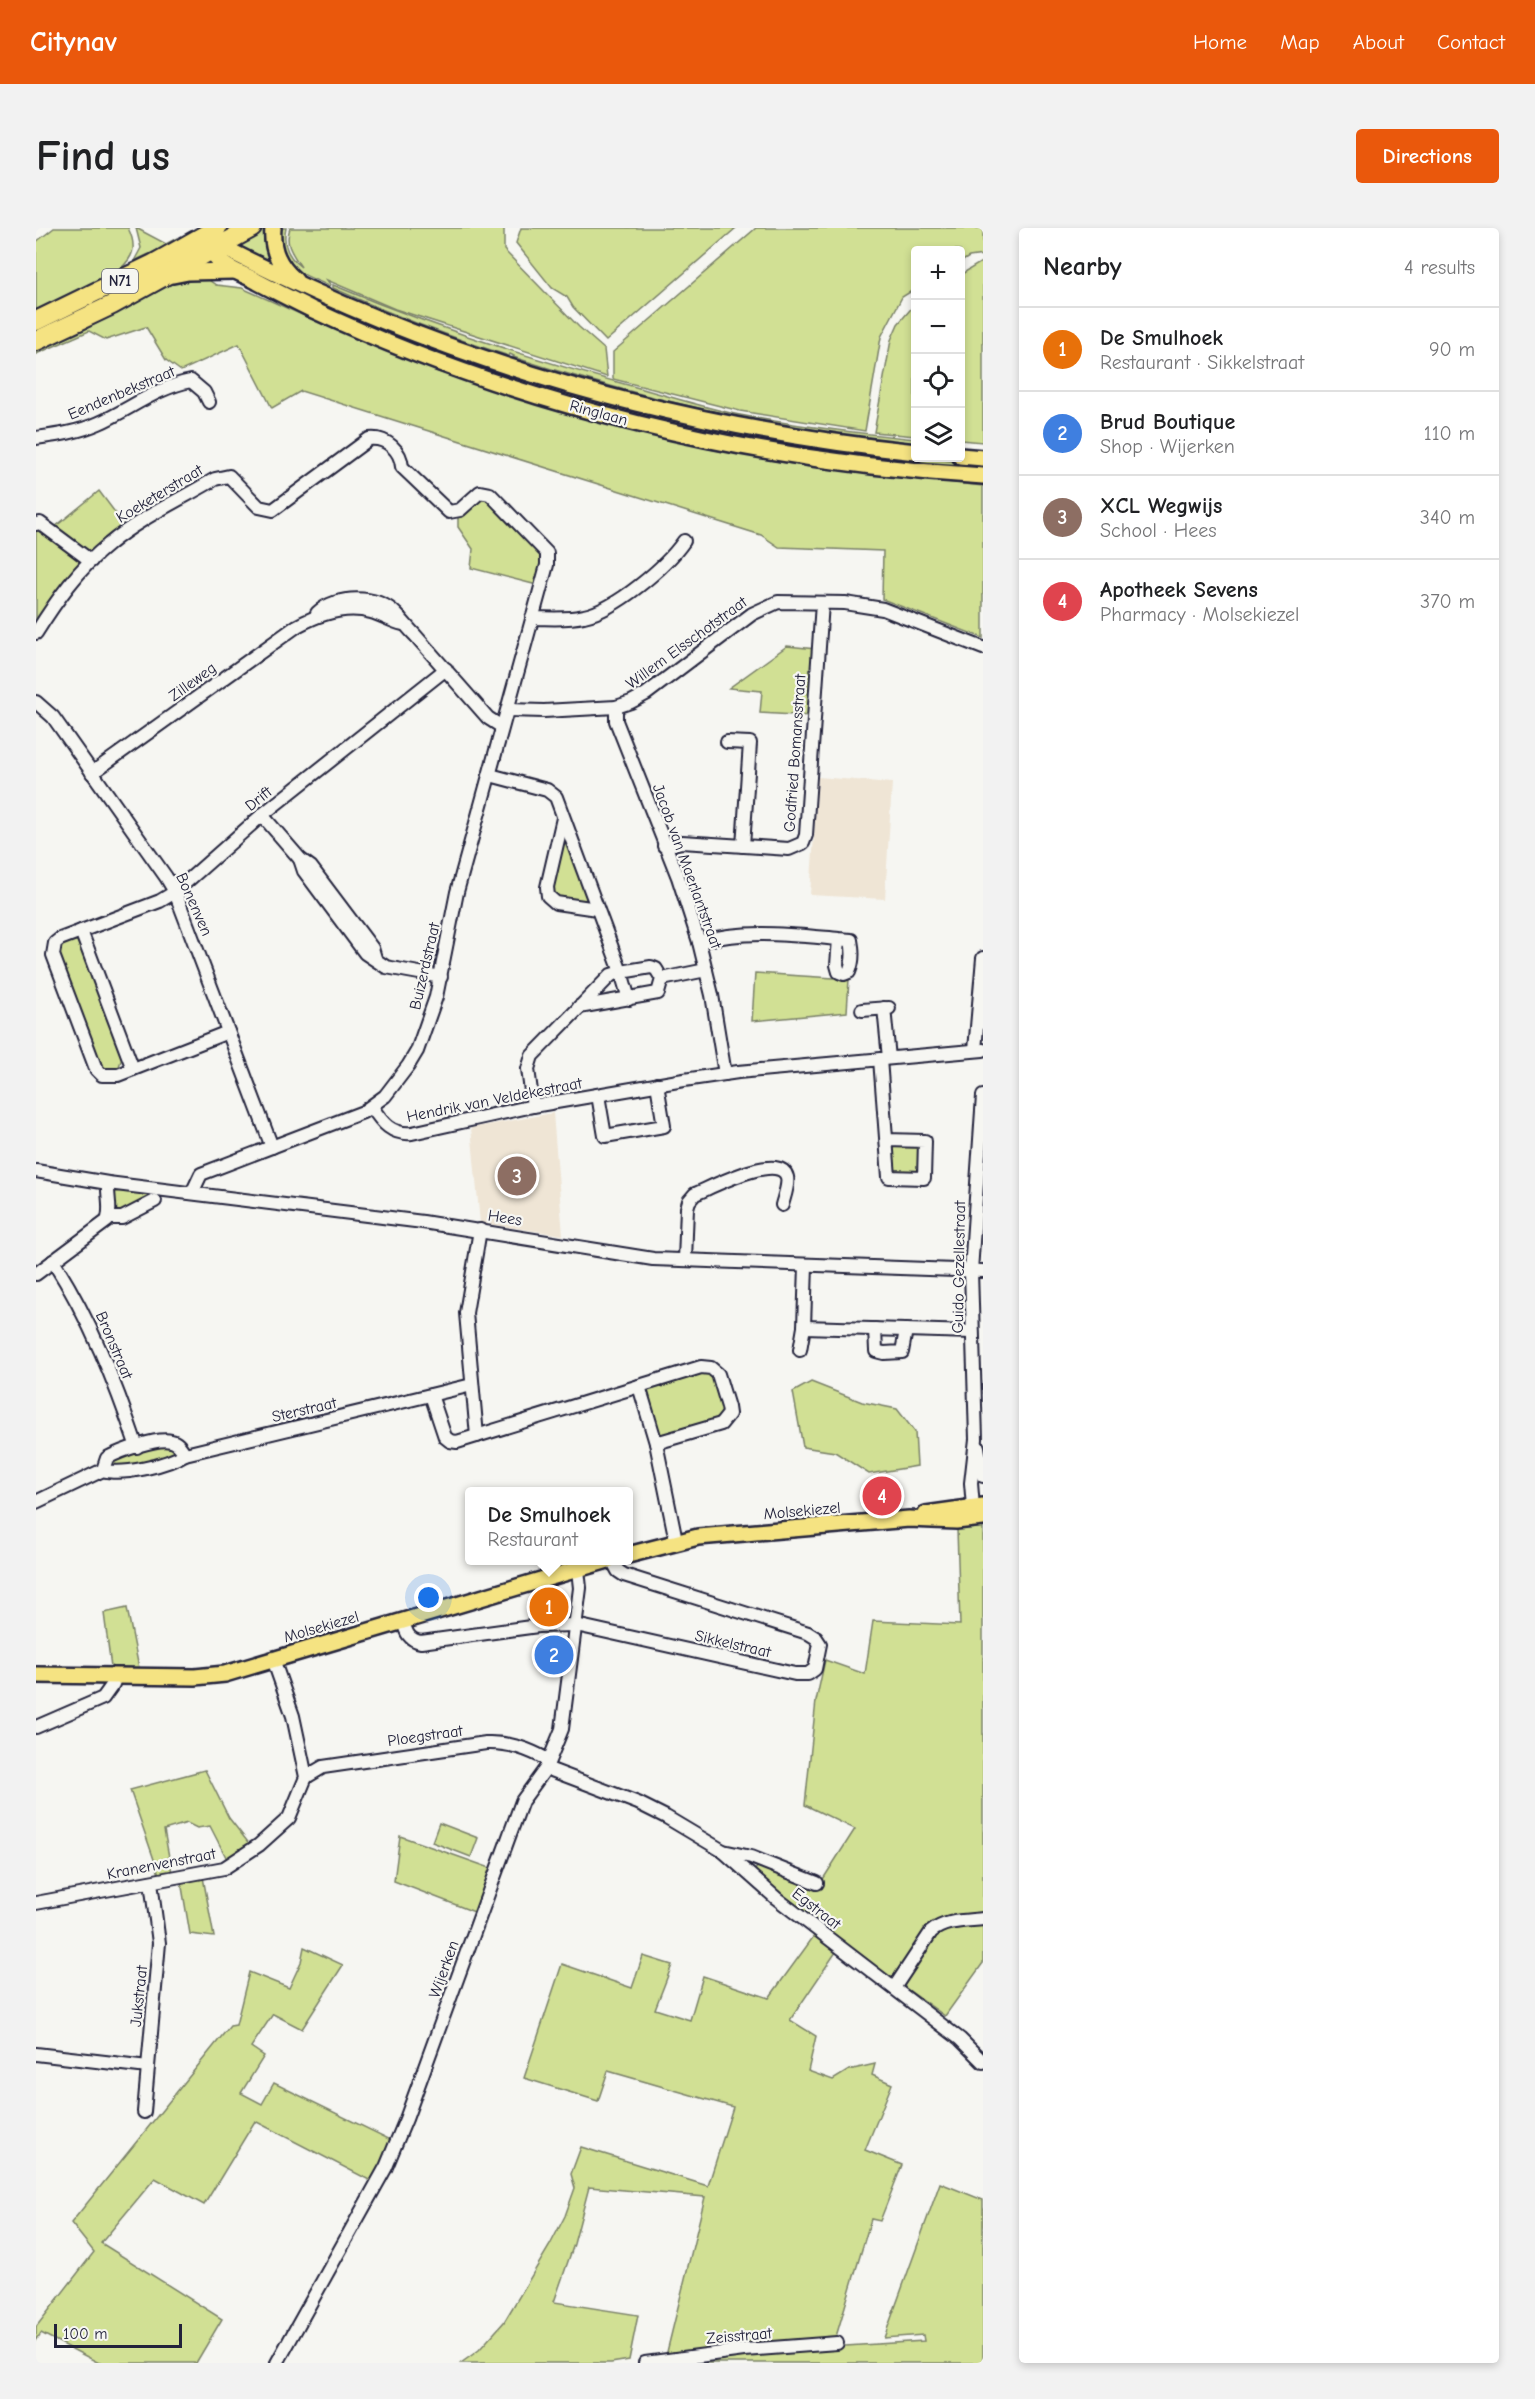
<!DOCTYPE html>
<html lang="en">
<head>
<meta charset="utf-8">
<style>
	body { margin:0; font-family:"Comic Neue",sans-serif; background:#f2f2f2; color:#202124 }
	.controls { position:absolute; right:18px; top:18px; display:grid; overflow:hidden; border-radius:6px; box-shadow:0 3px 9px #0003 }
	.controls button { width:54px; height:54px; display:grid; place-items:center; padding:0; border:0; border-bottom:2px solid #e0e0e0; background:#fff; color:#202124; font:30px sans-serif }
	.scale { position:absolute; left:18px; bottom:15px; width:128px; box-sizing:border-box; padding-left:6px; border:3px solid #22223b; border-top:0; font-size:16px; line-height:21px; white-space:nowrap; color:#22223b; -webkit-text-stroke:4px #f6f6f2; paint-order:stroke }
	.you { position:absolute; left:393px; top:1370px; width:21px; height:21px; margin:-15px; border:4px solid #fff; border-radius:50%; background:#1a73e8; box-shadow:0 0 0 9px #1a73e833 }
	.badge { display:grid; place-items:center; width:39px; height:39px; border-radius:50%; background:#ea580c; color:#fff; font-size:20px; font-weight:700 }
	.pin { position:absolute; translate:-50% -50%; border:3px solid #fff; box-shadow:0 2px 6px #0006 }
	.popup { position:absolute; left:429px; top:1259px; width:168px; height:78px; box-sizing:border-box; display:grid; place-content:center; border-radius:6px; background:#fff; filter:drop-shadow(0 2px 4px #0005); font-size:20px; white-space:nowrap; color:#757577 }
	.popup b { font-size:22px; color:#202124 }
	.popup::after { content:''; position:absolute; left:50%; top:100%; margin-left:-12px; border:12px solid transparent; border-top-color:#fff }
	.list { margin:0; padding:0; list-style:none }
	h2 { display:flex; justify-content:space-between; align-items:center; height:78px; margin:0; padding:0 24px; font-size:26px }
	h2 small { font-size:20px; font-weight:400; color:#757577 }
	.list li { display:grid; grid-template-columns:39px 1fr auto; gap:18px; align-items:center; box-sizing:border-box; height:84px; padding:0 24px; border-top:2px solid #e0e0e0 }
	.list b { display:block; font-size:22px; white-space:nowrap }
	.list p { margin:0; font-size:20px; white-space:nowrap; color:#757577 }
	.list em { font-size:20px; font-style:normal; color:#757577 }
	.icon { flex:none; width:33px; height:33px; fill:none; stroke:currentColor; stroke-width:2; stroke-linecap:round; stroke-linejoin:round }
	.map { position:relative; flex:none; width:947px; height:2135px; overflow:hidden; border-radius:6px }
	header { display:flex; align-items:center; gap:36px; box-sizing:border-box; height:84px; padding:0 30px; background:#ea580c; color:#fff }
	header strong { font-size:28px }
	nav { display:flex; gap:33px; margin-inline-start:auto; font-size:21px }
	.intro { display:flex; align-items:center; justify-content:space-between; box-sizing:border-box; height:144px; padding:0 36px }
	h1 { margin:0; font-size:42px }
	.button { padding:15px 27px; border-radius:6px; background:#ea580c; color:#fff; font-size:21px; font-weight:700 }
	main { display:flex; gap:36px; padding:0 36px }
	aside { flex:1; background:#fff; border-radius:6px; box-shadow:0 3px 9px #0003 }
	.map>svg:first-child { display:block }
	.built { fill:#efe5d5 }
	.green { fill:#d1e094; stroke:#7a8168; stroke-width:1.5 }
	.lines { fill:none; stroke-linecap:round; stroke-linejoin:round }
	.minor-casing { stroke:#22223b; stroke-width:16 }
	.major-casing { stroke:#22223b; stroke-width:20 }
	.highway-casing { stroke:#22223b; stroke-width:22 }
	.minor { stroke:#f6f6f2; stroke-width:12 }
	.major { stroke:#f5e382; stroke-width:15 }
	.highway { stroke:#f5e382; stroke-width:18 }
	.labels { text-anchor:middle; stroke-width:4.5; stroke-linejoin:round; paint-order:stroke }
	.shield { fill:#f6f6f2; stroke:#626272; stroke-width:1.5 }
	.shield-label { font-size:15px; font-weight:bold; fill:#22223b }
	.street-label { font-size:16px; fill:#22223b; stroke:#f6f6f2 }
</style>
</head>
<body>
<header>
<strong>Citynav</strong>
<nav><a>Home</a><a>Map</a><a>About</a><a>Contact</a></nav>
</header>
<div class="intro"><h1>Find us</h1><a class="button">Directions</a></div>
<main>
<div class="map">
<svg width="947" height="2135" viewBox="0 0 947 2135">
	<rect width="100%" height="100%" fill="#f6f6f2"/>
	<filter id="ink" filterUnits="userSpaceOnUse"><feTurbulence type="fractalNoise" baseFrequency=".0167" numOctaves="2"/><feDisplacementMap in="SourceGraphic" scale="12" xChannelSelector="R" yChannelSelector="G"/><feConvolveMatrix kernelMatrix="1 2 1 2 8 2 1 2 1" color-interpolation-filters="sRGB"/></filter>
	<g filter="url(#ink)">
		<g class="built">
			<path d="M782,549L856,555L849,671L774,667Z"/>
			<path d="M517,885L527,1007L444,995L435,900Z"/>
		</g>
		<g class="green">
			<path d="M18,0H92C101,18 98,29 84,41L0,83V14Z"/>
			<path d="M100,0L130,16L141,10V16L127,23L126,20L98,33L105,20Z"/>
			<path d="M227,0H230L238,31L232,32L202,18L201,15Z"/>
			<path d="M241,0H250C246,17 252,29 265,39C257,26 248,17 254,0H468V22L543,99L568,121L571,149L359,81L291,52L294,56L293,58C283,53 271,49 262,43C255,38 252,30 244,28Z"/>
			<path d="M485,0H700L570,113L537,79L531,69L516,60L480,15Z"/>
			<path d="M720,0H947V27L933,29L925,34L924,22H880L879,61L866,69L845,109L829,203L704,183L577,151V124Z"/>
			<path d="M189,27L438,132L855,227L947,236V243C899,238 850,235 803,228C711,215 620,196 532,171C415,136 305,88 195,37Z"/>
			<path d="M947,33V214L925,212L924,47Z"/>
			<path d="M151,48L171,51L180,57L206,60L284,95L400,143L440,157L586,200L674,221L773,239L947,258V410L846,371L847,323L743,319L725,307L265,163L236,180L203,116L145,143L130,132L110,99L70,112L53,103L0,126V123L42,105Z"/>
			<path d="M297,57C397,99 498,132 603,160C636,169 670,180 704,187C762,198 821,205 879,211V215C742,203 608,171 477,129L478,128L474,126L473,128C413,109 354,86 297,60Z"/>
			<path d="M879,76V208L838,204L855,112L862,96Z"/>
			<path d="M63,263L90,299L54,326L19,299Z"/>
			<path d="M445,268L452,269L507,326L501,357L435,340L437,321L422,299V289Z"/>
			<path d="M0,301L8,302L47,333L0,396Z"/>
			<path d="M751,418L780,421L775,488L724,485L726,463L693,460Z"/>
			<path d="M527,613H531L554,674L547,677L514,667Z"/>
			<path d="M34,712L41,713L46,718L86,830L82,841L70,843L65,838L23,727L26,715Z"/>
			<path d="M719,745L813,751L811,784L716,793Z"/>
			<path d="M856,918H884L882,945H858Z"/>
			<path d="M86,963L124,968L88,986L77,988L76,969L80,964Z"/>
			<path d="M669,1144L679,1150L689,1181L685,1190L625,1208L621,1205L611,1163L613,1160Z"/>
			<path d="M775,1154L826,1174L861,1181L879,1204L881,1238L833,1246L799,1224L767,1219L757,1164Z"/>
			<path d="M134,1215L139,1220L137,1227L84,1241L77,1239L75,1235L79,1229Z"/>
			<path d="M947,1299V1735L909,1788L854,1749L717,1644L723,1637L782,1659L819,1601L769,1577L780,1473L789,1432L829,1446L837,1393L924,1397L921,1301Z"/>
			<path d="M91,1380L103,1440L75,1439L68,1385Z"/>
			<path d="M169,1542L193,1590L215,1618L192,1633L174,1598L161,1600L151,1595L128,1602L136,1645L123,1646L94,1562Z"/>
			<path d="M403,1595L442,1610L435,1629L396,1614Z"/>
			<path d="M364,1608L457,1641L441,1685L358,1653Z"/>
			<path d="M167,1649L178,1709L154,1706L145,1653Z"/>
			<path d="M778,1708L800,1724L754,1792L780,1808L772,1843L797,1852L813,1842L839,1836L836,1847L856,1856L829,1922L866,1937L844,1993L835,1991L799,2112L630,2128L669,1969L553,1959L538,2016L518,2074L602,2087L593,2132L575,2135H425L443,2122L468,2094L514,2017L529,1988L539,1960L535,1946L545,1919L672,1958L697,1879L572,1843L562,1873L488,1850L526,1736L596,1760L607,1728L636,1737L619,1781L654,1792L667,1748L733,1770Z"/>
			<path d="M268,1719L307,1737L266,1801L237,1786L215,1819L228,1828L205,1865L226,1876L238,1855L357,1913L337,1954L219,1893L168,1977L119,1950L65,2015L186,2091L160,2135H63L5,2105L0,2113V2099L58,2024L35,1995L194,1798L200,1797L213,1744L253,1760L265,1734Z"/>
			<path d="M904,1955L947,1972V2135H639L698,2125L888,2113L887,2107L848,2110Z"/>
		</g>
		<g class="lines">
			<g class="minor-casing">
				<g id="minor">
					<path d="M0,210C21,207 43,204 63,195C94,181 122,159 155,153L168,164L173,174"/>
					<path d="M0,296L4,295L55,333"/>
					<path d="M281,385C300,367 341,366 360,386C367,393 372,400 379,407L452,490L466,499"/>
					<path d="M496,390C513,390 531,392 548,388C579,382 630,339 648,313"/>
					<path d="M0,405C20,373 43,340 73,316C104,290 144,272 179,251L193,248L223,279L237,282L333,211C351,209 365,223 366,239L413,284L424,282L444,264L454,266L511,325V337L421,664L400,769L381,823L372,838L349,868L327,884L165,946L156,965"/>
					<path d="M0,474L17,489L130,649L139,664L236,919"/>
					<path d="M580,479V493L642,649L663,714L676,767L689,846"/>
					<path d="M472,482L508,483L580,479L595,474L610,466L716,386L742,374L809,375L847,381L947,420"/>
					<path d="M691,514L714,515L707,618"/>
					<path d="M56,545L261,398C283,386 310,377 335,384C346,387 355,393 367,396"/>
					<path d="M454,547L511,562L520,569L585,744L575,747L496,828L492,841L497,878"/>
					<path d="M226,587L264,631L275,639L336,720L339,730"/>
					<path d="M527,590L511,659L512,668L520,675L561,681"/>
					<path d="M628,618L646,614L753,621L767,615L770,607L786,375"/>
					<path d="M264,631L268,643L329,725L350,739L405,749"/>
					<path d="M45,703L97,841"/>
					<path d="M663,714C709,701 756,707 803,711L801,737L803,744L808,746L813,744C817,735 817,722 815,712L803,711"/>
					<path d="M626,751L670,742"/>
					<path d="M543,779L622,765L626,751L620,741L615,739L585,744L593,771"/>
					<path d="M848,780L853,830"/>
					<path d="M826,782L853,780"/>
					<path d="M192,804L82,847H66L60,841L17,727L19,715L24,711L124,673L139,664L226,587L410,441"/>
					<path d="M939,822L947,730"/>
					<path d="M844,831L853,949L888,950L889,913L851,912"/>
					<path d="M562,867L569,908L628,898L621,856"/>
					<path d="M336,879C346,895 356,907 376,905L497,878L648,852L702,844L947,822"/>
					<path d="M0,943L72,955L387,994L617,1031L947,1043"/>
					<path d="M73,990H86L119,973"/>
					<path d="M649,1032L651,980L653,973L659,966C674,960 744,923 751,949C753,957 748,969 746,977"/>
					<path d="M17,1033C54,1091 79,1154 101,1219"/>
					<path d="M0,1046L71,993C76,981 71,968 72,955"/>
					<path d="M768,1099L936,1104"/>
					<path d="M839,1101L840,1123L848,1125L866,1124L870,1102"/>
					<path d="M764,1122L768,1099L770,1037"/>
					<path d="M603,1158L620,1215L640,1313"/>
					<path d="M395,1167L409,1209L414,1213L421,1214L665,1139L675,1140L682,1146L692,1179L693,1186L685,1196L620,1215"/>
					<path d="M441,1208L430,1085L444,1002"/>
					<path d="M942,1219L947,1248"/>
					<path d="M149,1226L436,1157"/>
					<path d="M0,1274L67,1242C86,1248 132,1237 149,1226C145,1220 142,1214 135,1213C122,1209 84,1223 71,1230L67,1242"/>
					<path d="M941,1285L937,1279L935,1255L940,1211L935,1043L947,868"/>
					<path d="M367,1393C370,1405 373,1412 385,1414L502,1398L540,1397L759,1446H772L779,1441L784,1416L780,1410L772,1405L588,1347L582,1343L576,1332"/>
					<path d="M0,1499L67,1470L77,1456L80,1448"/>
					<path d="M510,1540L602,1575L630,1589L687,1623L715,1629L781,1655"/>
					<path d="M270,1549L287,1539L450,1515C473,1514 492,1521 512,1532"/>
					<path d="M687,1623L740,1670L924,1811L947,1834"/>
					<path d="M0,1675L188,1640L223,1617L253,1590L270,1549L257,1488L237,1431"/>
					<path d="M858,1760L895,1704C909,1692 929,1693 947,1691"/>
					<path d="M0,1826L112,1839"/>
					<path d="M108,1884L123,1715L115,1654"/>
					<path d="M241,2135L350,1939L370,1891L486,1573L510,1540L526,1501L544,1360L542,1342"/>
					<path d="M609,2135L708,2122L801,2115"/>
				</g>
			</g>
			<g class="major-casing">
				<g id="major">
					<path d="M237,0C235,22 243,38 259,52"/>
					<path d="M175,13C395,129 632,198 880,224"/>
					<path d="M170,14C174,21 179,30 186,35C197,44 211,47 222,54C239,63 257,72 275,81C484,179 717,234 947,248"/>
					<path d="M137,47L152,44L197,43"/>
					<path d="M924,228L947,230"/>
					<path d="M890,1286L947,1278"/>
					<path d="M592,1327L662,1309L873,1291L920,1293L947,1290"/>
					<path d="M0,1447L159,1449L189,1446L572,1332"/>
				</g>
			</g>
			<g class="highway-casing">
				<g id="highway">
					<path d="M0,93L117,36L181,0"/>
					<path d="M0,113L76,77L216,0"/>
				</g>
			</g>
			<use href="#minor" class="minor"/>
			<use href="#major" class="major"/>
			<use href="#highway" class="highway"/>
		</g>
	</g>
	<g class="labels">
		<rect class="shield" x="66" y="41" width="36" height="24" rx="4.5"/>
		<g class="shield-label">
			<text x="84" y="58">N71</text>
		</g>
		<g class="street-label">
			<text transform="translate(85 164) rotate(-23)" y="6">Eendenbekstraat</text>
			<text transform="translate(563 184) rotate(15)" y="6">Ringlaan</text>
			<text transform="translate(123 265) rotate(-31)" y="6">Koeketerstraat</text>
			<text transform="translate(650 414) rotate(-36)" y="6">Willem Elsschotstraat</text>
			<text transform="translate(156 453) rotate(-36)" y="6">Zilleweg</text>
			<text transform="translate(758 525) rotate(-86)" y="6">Godfried Bomansstraat</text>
			<text transform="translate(222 570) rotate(-39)" y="6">Drift</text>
			<text transform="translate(652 638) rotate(70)" y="6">Jacob van Maerlantstraat</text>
			<text transform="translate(159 676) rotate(66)" y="6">Bonenven</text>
			<text transform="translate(388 738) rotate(-77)" y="6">Buizerdstraat</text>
			<text transform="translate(458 871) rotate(-11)" y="6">Hendrik van Veldekestraat</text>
			<text transform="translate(469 989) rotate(9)" y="6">Hees</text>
			<text transform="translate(922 1039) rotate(-89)" y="6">Guido Gezellestraat</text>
			<text transform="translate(79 1117) rotate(67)" y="6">Bronstraat</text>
			<text transform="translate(268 1181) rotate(-13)" y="6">Sterstraat</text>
			<text transform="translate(766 1282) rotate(-5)" y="6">Molsekiezel</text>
			<text transform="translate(285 1398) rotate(-16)" y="6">Molsekiezel</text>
			<text transform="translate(697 1415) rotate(13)" y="6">Sikkelstraat</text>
			<text transform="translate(389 1507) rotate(-8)" y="6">Ploegstraat</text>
			<text transform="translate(125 1635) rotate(-11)" y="6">Kranenvenstraat</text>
			<text transform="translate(781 1680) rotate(38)" y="6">Egstraat</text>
			<text transform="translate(407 1741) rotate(-70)" y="6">Wijerken</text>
			<text transform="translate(102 1768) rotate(-84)" y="6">Jukstraat</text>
			<text transform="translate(703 2107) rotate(-5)" y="6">Zeisstraat</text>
		</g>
	</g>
</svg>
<div class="controls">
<button>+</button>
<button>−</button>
<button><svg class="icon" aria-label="locate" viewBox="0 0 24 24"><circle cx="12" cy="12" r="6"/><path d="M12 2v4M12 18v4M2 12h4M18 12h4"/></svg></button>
<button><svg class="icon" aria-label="layers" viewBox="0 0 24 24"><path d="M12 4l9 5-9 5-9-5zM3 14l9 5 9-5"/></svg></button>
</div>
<div class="scale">100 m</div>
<div class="you"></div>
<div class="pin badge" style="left:513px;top:1379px;background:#e8710a">1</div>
<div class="popup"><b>De Smulhoek</b>Restaurant</div>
<div class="pin badge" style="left:518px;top:1427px;background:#3f7fe0">2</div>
<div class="pin badge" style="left:481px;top:948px;background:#8d6e63">3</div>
<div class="pin badge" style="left:846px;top:1268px;background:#e0444e">4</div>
</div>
<aside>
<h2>Nearby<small>4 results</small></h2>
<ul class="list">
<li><span class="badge" style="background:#e8710a">1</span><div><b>De Smulhoek</b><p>Restaurant · Sikkelstraat</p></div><em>90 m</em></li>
<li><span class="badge" style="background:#3f7fe0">2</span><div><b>Brud Boutique</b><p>Shop · Wijerken</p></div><em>110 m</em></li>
<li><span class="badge" style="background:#8d6e63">3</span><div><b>XCL Wegwijs</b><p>School · Hees</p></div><em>340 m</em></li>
<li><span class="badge" style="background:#e0444e">4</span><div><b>Apotheek Sevens</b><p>Pharmacy · Molsekiezel</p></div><em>370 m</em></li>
</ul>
</aside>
</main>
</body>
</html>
